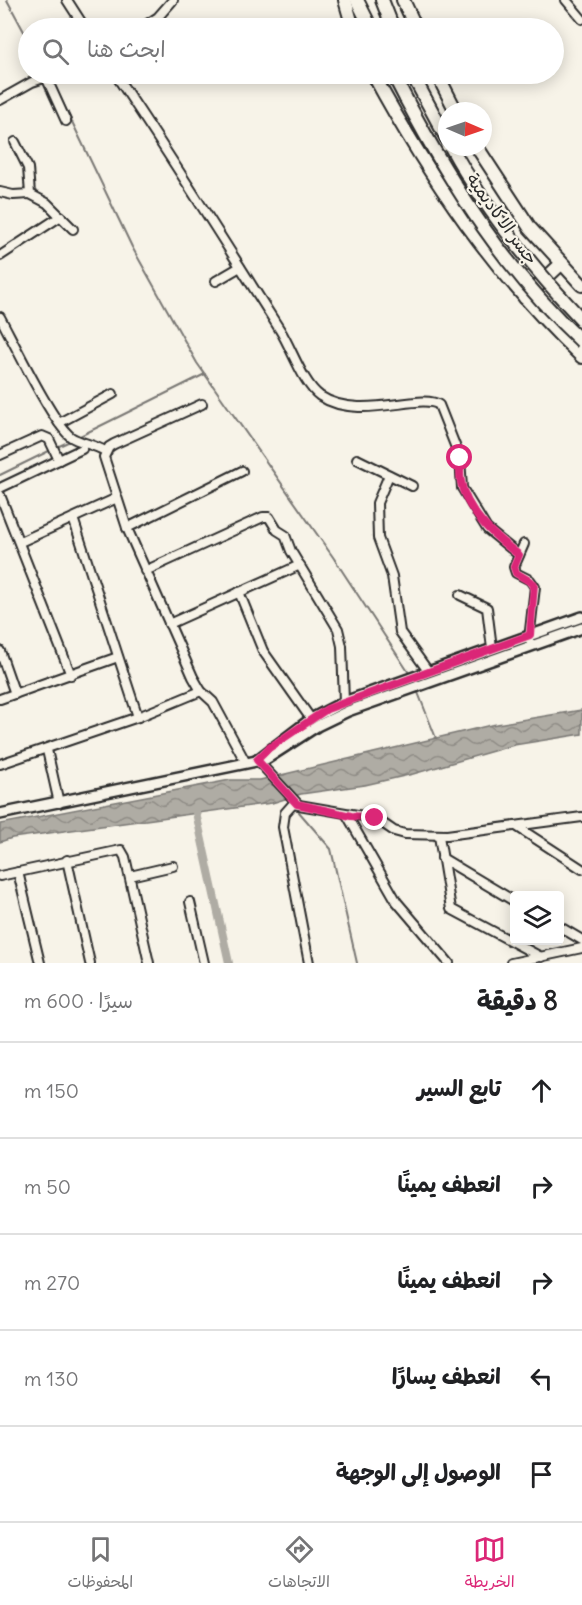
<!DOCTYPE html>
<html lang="ar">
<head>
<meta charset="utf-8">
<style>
	body { margin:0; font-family:Delius,"Playpen Sans Arabic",sans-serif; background:#f2f2f2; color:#202124; direction:rtl }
	.controls { position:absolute; right:18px; bottom:18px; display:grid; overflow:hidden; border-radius:6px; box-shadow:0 3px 15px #0003 }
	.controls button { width:54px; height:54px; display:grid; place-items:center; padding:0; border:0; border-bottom:2px solid #e0e0e0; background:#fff; color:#202124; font:30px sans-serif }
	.compass { position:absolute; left:438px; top:102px; width:54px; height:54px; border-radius:50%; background:#fff; box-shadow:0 3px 15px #0003; rotate:92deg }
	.stop { position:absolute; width:18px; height:18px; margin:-14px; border:4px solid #db2777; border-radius:50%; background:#fff }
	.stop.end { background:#db2777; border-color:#fff; box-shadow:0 2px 6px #0008 }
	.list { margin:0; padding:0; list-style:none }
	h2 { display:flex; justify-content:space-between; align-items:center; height:78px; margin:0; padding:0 24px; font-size:26px }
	h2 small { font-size:20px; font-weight:400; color:#757577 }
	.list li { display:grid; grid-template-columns:39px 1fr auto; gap:18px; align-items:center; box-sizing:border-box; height:96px; padding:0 24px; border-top:2px solid #e0e0e0 }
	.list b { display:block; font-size:22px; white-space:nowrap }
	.list em { font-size:20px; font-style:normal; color:#757577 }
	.icon { flex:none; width:33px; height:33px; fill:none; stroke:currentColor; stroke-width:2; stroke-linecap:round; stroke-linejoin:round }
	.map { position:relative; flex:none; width:582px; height:963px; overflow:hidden; direction:ltr }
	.search { position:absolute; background:#fff; box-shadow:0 3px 15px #0003; left:18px; right:18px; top:18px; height:66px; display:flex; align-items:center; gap:15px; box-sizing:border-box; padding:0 21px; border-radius:33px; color:#757577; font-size:22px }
	.sheet { height:558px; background:#fff }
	nav { display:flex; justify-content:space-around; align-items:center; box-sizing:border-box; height:84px; border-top:2px solid #e0e0e0; background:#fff; font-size:16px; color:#757577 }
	nav a { display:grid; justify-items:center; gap:3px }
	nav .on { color:#db2777 }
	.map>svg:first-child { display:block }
	.water { fill:url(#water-waves); stroke:#7a7874; stroke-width:1.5 }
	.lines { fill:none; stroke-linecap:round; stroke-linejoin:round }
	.stream { stroke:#7a7874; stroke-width:2 }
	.canal { stroke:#afaca4; stroke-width:8 }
	.minor-casing { stroke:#2b2b2b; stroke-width:12 }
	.tertiary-casing { stroke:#2b2b2b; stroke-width:14 }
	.trunk-casing { stroke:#2b2b2b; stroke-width:16 }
	.minor { stroke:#f7f3e8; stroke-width:8 }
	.tertiary { stroke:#f7f3e8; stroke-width:9 }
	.trunk { stroke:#f7f3e8; stroke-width:12 }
	.trunk-bridge-casing { stroke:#2b2b2b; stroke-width:16; stroke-linecap:butt }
	.trunk-bridge { stroke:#f7f3e8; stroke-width:12 }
	.route { stroke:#db2777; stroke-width:8 }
	.labels { text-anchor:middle; stroke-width:4.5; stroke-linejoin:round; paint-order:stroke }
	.street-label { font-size:18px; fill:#2b2b2b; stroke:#f7f3e8 }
</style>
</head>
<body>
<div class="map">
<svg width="582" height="963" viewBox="0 0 582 963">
	<defs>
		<pattern id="water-waves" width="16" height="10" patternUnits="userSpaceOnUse" patternTransform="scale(1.5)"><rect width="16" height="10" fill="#afaca4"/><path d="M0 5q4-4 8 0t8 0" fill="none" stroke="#8f8c86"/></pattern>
	</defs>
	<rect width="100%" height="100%" fill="#f7f3e8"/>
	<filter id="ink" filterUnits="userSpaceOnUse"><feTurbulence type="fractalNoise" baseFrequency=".0167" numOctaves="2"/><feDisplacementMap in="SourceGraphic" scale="12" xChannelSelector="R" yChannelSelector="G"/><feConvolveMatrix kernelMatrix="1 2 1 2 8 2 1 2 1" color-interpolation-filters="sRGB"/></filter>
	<g filter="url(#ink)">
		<path class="water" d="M582,710V734L514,745L413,774L365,785L301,794L272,803L12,838L0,842V824L230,780H260L491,725Z"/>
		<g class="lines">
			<g class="stream">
				<path d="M7,0L28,39"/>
				<path d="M51,78L132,247L197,363L333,557L409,673"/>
				<path d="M78,437L205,374"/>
				<path d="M57,447L70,441"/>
				<path d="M0,475L51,450"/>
				<path d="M417,690L436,738"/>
				<path d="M299,812L331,849L357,963"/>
			</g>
			<path class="canal" d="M196,813L229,963"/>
			<g class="minor-casing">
				<g id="minor">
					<path d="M67,0L85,28"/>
					<path d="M566,0L582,19"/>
					<path d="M141,28L158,17L173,0"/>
					<path d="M115,74C172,158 226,244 280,330C292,349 303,384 320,396C359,422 421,392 439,405L460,458L462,488L487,529L519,555"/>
					<path d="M46,77L66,121"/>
					<path d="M0,100L32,82L56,74"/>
					<path d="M15,142L28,168L30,194L47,203L73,229"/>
					<path d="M0,192L13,195L30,194"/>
					<path d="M0,256L61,216"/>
					<path d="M216,281L240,267"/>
					<path d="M0,317C13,341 53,424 71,437C78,442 95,445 105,451"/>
					<path d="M202,404L114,444L109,447L104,457L127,528L193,677L201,691L213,702L246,763"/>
					<path d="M59,423L113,394"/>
					<path d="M0,455L42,436L49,439L59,460"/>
					<path d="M357,459L412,486"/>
					<path d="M389,475L377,503L378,538L392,576L400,632L428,671"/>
					<path d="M0,488L82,449"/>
					<path d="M0,495L71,675"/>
					<path d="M73,518L138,717"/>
					<path d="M127,528L242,471"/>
					<path d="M20,542L117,498"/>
					<path d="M524,544L514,567L516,573L530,580L535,587L529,639"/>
					<path d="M145,571L263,517H269L277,530L285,535L291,551L338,629L342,646L344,702"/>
					<path d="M239,592L263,651L311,719"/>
					<path d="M460,595L487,608L492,648"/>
					<path d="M169,624L300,565"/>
					<path d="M0,651L15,694"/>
					<path d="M0,699L118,657"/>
					<path d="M47,750L59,803"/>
					<path d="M257,760L297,803"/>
					<path d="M0,764L138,717L201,691"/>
					<path d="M347,815L397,902L449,963"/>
					<path d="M516,826L582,869"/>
					<path d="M439,836L451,909L541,957"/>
					<path d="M442,858L514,901"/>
					<path d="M67,860L90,963"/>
					<path d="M18,872L40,963"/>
					<path d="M0,876L121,850L125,857L149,963"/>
					<path d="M130,876L173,866"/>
					<path d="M190,902L204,963"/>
					<path d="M560,927L582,940"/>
					<path d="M309,963L283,827L285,813L293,804L375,818L394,831L405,834L447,835L582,817"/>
					<path d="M511,963L582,948"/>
				</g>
			</g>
			<g class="tertiary-casing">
				<g id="tertiary">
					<path d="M257,760L311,719L344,702L582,617"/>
					<path d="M0,814L266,759L317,726L348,711L582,628"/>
				</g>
			</g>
			<g class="trunk-casing">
				<g id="trunk">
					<path d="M345,0L353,28"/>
					<path d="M357,0L371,28"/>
					<path d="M382,0L393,28"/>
					<path d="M403,0L416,28"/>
					<path d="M373,74C430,179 495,274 582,357"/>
					<path d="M393,74L406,99"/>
					<path d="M412,74L447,139"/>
					<path d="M437,74L456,111"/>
					<path d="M477,147L530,228L582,285"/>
					<path d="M525,298L561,264"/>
				</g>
			</g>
			<use href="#minor" class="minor"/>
			<use href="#tertiary" class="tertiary"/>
			<use href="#trunk" class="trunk"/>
			<g class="trunk-bridge-casing">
				<g id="trunk-bridge">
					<path d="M406,99C453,188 507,272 582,342"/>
					<path d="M451,147C486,211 532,267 582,320"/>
				</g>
			</g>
			<use href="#trunk-bridge" class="trunk-bridge"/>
		</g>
	</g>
	<g class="lines" filter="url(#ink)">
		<path class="route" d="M375,818L351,816L297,804L257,760L269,748L327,709L530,635L534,584L516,573L514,567L519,555C496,538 466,512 461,482C459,474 461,466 460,458"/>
	</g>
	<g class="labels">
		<g class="street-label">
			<text transform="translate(502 219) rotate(54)" y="6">جسر الاكاديمية</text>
		</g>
	</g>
</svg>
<div class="controls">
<button><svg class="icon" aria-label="layers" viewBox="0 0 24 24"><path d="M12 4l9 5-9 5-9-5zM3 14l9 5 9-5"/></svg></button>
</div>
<svg class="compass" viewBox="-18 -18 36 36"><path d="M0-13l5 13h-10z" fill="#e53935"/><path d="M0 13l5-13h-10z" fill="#757577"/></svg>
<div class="stop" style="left:460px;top:458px"></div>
<div class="stop end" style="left:375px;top:818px"></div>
<div class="search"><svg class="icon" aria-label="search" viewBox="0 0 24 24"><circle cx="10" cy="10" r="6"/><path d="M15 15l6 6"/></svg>ابحث هنا</div>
</div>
<section class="sheet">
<h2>8 دقيقة<small>سيرًا · 600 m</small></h2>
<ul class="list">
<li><svg class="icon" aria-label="ahead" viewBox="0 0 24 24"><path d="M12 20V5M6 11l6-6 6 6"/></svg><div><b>تابع السير</b></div><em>150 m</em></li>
<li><svg class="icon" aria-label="right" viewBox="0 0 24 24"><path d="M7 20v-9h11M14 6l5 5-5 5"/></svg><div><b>انعطف يمينًا</b></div><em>50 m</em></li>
<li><svg class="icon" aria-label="right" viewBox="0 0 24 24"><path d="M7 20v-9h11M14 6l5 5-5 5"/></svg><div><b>انعطف يمينًا</b></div><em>270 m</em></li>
<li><svg class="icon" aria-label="left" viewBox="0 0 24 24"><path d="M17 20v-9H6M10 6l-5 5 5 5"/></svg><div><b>انعطف يسارًا</b></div><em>130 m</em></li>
<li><svg class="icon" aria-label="arrive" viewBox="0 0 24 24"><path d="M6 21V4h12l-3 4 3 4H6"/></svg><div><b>الوصول إلى الوجهة</b></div></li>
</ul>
</section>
<nav>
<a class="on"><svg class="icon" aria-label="map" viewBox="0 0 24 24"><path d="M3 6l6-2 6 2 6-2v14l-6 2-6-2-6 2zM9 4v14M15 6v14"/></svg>الخريطة</a>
<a><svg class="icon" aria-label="directions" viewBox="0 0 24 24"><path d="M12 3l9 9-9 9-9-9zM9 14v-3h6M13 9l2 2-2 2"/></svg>الاتجاهات</a>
<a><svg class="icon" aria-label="saved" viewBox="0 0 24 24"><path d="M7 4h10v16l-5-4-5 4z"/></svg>المحفوظات</a>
</nav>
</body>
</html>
